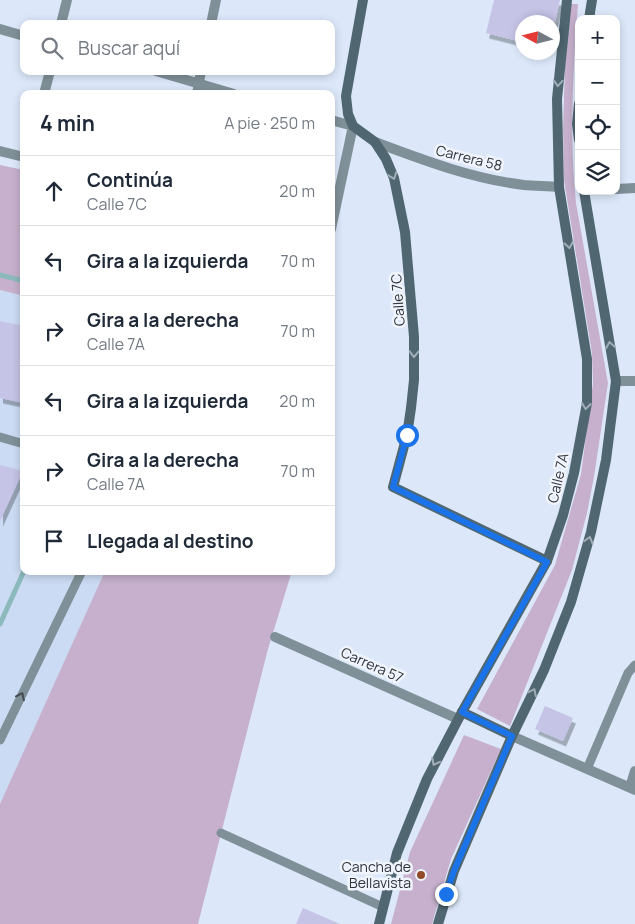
<!DOCTYPE html>
<html lang="es">
<head>
<meta charset="utf-8">
<style>
	body { margin:0; font-family:Manrope,sans-serif; background:#f2f2f3; color:#1f2937 }
	.controls { position:absolute; right:15px; top:15px; display:grid; overflow:hidden; border-radius:10px; box-shadow:0 2px 8px #0003 }
	.controls button { width:45px; height:45px; display:grid; place-items:center; padding:0; border:0; border-bottom:1px solid #e0e1e3; background:#fff; color:#1f2937; font:25px sans-serif }
	.compass { position:absolute; left:515px; top:15px; width:45px; height:45px; border-radius:50%; background:#fff; box-shadow:0 2px 8px #0003; rotate:277deg }
	.stop { position:absolute; width:15px; height:15px; margin:-11px; border:4px solid #1a73e8; border-radius:50%; background:#fff }
	.stop.end { background:#1a73e8; border-color:#fff; box-shadow:0 1px 5px #0008 }
	.list { margin:0; padding:0; list-style:none }
	h2 { display:flex; justify-content:space-between; align-items:center; height:65px; margin:0; padding:0 20px; font-size:21px }
	h2 small { font-size:16px; font-weight:400; color:#747a83 }
	.list li { display:grid; grid-template-columns:32px 1fr auto; gap:15px; align-items:center; box-sizing:border-box; height:70px; padding:0 20px; border-top:1px solid #e0e1e3 }
	.list b { display:block; font-size:19px; white-space:nowrap }
	.list p { margin:0; font-size:16px; white-space:nowrap; color:#747a83 }
	.list em { font-size:16px; font-style:normal; color:#747a83 }
	.icon { flex:none; width:28px; height:28px; fill:none; stroke:currentColor; stroke-width:2; stroke-linecap:round; stroke-linejoin:round }
	.map { position:relative; flex:none; width:635px; height:924px; overflow:hidden }
	.search { position:absolute; background:#fff; box-shadow:0 2px 8px #0003; left:20px; top:20px; width:315px; height:55px; display:flex; align-items:center; gap:12px; box-sizing:border-box; padding:0 18px; border-radius:10px; color:#747a83; font-size:19px }
	.panel { position:absolute; background:#fff; box-shadow:0 2px 8px #0003; left:20px; top:90px; width:315px; height:485px; border-radius:10px }
	.map>svg:first-child { display:block }
	.built { fill:#cbdbf3 }
	.green { fill:#c6b0cd }
	.lines { fill:none; stroke-linecap:round; stroke-linejoin:round }
	.stream { stroke:#8cbabc; stroke-width:5 }
	.building { fill:#c5c3e6; filter:url(#shadow) }
	.lane { stroke:#809098; stroke-width:9 }
	.street { stroke:#809098; stroke-width:10 }
	.secondary { stroke:#506772; stroke-width:10 }
	.oneway { stroke:#a0aeb7 }
	.oneway2 { stroke:#434a52 }
	.route { stroke:#1a73e8; stroke-width:6 }
	.poi-dot { fill:#934c28; stroke:#f0f4fc; stroke-width:2 }
	.labels { text-anchor:middle; stroke-width:5; stroke-linejoin:round; paint-order:stroke }
	.street-label { font-size:14px; fill:#2f333a; stroke:#f0f4fc }
	.poi-label { font-size:14px; fill:#2f333a; stroke:#f0f4fc; text-anchor:end }
</style>
</head>
<body>
<div class="map">
<svg width="635" height="924" viewBox="0 0 635 924">
	<defs>
		<filter id="shadow"><feDropShadow dx="3" dy="5.5" stdDeviation="0" flood-color="#0004"/></filter>
	</defs>
	<rect width="100%" height="100%" fill="#dce8fa"/>
	<path class="built" d="M0,290L24,296V571H105L0,804Z"/>
	<g class="green">
		<path d="M571,4H578C573,71 569,136 576,203L608,383L594,477L587,513L572,570L510,726L477,709L555,565L581,474L593,383L592,353L564,180L563,129L565,64Z"/>
		<path d="M0,165L24,170V296L0,290Z"/>
		<path d="M105,571H292L268,649L198,924H0V804Z"/>
		<path d="M464,735L501,749L451,859L432,924H391L410,852Z"/>
	</g>
	<g class="lines">
		<g class="stream">
			<path d="M0,275L24,281"/>
			<path d="M0,624L24,571"/>
		</g>
	</g>
	<g class="building">
		<path d="M494,0H560L555,22H522V42L486,33Z"/>
		<path d="M0,321L24,326V403L0,398Z"/>
		<path d="M0,465L23,471L0,521Z"/>
		<path d="M545,706L573,718L563,741L535,729Z"/>
		<path d="M303,908L340,924H296Z"/>
	</g>
	<g class="lines">
		<g class="lane">
			<path d="M0,437L24,444"/>
			<path d="M0,740L82,571"/>
			<path d="M587,769L628,673L635,665"/>
			<path d="M221,833L383,907"/>
		</g>
		<g class="street">
			<path d="M61,24L67,0"/>
			<path d="M211,24L216,0"/>
			<path d="M0,29L24,36"/>
			<path d="M156,71L234,94"/>
			<path d="M44,94L50,71"/>
			<path d="M197,94L201,71"/>
			<path d="M331,120L353,126L331,229"/>
			<path d="M375,142C423,160 473,179 524,185C536,186 548,186 559,187"/>
			<path d="M0,151L24,157"/>
			<path d="M616,189L635,188"/>
			<path d="M616,381H635"/>
			<path d="M275,637L458,719"/>
			<path d="M512,736L635,790"/>
			<path d="M630,787L635,771"/>
		</g>
		<g class="secondary">
			<path d="M363,0L346,96L348,114L353,126L375,142L386,159L394,178L405,232L414,337V380L411,408L407,435L393,487L547,561"/>
			<path d="M589,19L592,0"/>
			<path d="M579,104L577,124L579,140"/>
			<path d="M462,712L512,736"/>
			<path d="M379,924L397,853L427,779L462,712L547,561L563,515L574,473L587,403V359L559,187L557,99L567,0"/>
			<path d="M438,924L454,871L512,736L544,670L571,602L591,532L606,460L616,381L584,191"/>
		</g>
	</g>
	<defs><path id="oneway-chevron" d="M-2-3.5L2.5 0L-2 3.5" fill="none" stroke-width="1.6" stroke-linecap="round" stroke-linejoin="round" transform="scale(1.25)"/></defs>
	<g class="oneway">
		<use href="#oneway-chevron" transform="translate(558 83) rotate(94)"/>
		<use href="#oneway-chevron" transform="translate(393 176) rotate(70)"/>
		<use href="#oneway-chevron" transform="translate(569 245) rotate(81)"/>
		<use href="#oneway-chevron" transform="translate(610 345) rotate(-100)"/>
		<use href="#oneway-chevron" transform="translate(414 354) rotate(91)"/>
		<use href="#oneway-chevron" transform="translate(586 406) rotate(97)"/>
		<use href="#oneway-chevron" transform="translate(589 540) rotate(-74)"/>
		<use href="#oneway-chevron" transform="translate(533 692) rotate(-64)"/>
		<use href="#oneway-chevron" transform="translate(435 762) rotate(118)"/>
	</g>
	<use class="oneway2" href="#oneway-chevron" transform="translate(21 696) rotate(-64)"/>
	<g class="lines">
		<path class="route" d="M407,435L393,487L547,562L462,712L512,736L454,871L446,894"/>
	</g>
	<circle class="poi-dot" cx="421" cy="875" r="5"/>
	<g class="labels">
		<g class="street-label">
			<text transform="translate(469 158) rotate(14)" y="5">Carrera 58</text>
			<text transform="translate(398 300) rotate(-94)" y="5">Calle 7C</text>
			<text transform="translate(558 478) rotate(-77)" y="5">Calle 7A</text>
			<text transform="translate(372 665) rotate(24)" y="5">Carrera 57</text>
		</g>
		<g class="poi-label">
			<text x="411" y="872">Cancha de<tspan x="411" dy="16">Bellavista</tspan></text>
		</g>
	</g>
</svg>
<div class="controls">
<button>+</button>
<button>−</button>
<button><svg class="icon" aria-label="locate" viewBox="0 0 24 24"><circle cx="12" cy="12" r="6"/><path d="M12 2v4M12 18v4M2 12h4M18 12h4"/></svg></button>
<button><svg class="icon" aria-label="layers" viewBox="0 0 24 24"><path d="M12 4l9 5-9 5-9-5zM3 14l9 5 9-5"/></svg></button>
</div>
<svg class="compass" viewBox="-18 -18 36 36"><path d="M0-13l5 13h-10z" fill="#e53935"/><path d="M0 13l5-13h-10z" fill="#747a83"/></svg>
<div class="stop" style="left:407px;top:435px"></div>
<div class="stop end" style="left:446px;top:894px"></div>
<div class="search"><svg class="icon" aria-label="search" viewBox="0 0 24 24"><circle cx="10" cy="10" r="6"/><path d="M15 15l6 6"/></svg>Buscar aquí</div>
<section class="panel">
<h2>4 min<small>A pie · 250 m</small></h2>
<ul class="list">
<li><svg class="icon" aria-label="ahead" viewBox="0 0 24 24"><path d="M12 20V5M6 11l6-6 6 6"/></svg><div><b>Continúa</b><p>Calle 7C</p></div><em>20 m</em></li>
<li><svg class="icon" aria-label="left" viewBox="0 0 24 24"><path d="M17 20v-9H6M10 6l-5 5 5 5"/></svg><div><b>Gira a la izquierda</b></div><em>70 m</em></li>
<li><svg class="icon" aria-label="right" viewBox="0 0 24 24"><path d="M7 20v-9h11M14 6l5 5-5 5"/></svg><div><b>Gira a la derecha</b><p>Calle 7A</p></div><em>70 m</em></li>
<li><svg class="icon" aria-label="left" viewBox="0 0 24 24"><path d="M17 20v-9H6M10 6l-5 5 5 5"/></svg><div><b>Gira a la izquierda</b></div><em>20 m</em></li>
<li><svg class="icon" aria-label="right" viewBox="0 0 24 24"><path d="M7 20v-9h11M14 6l5 5-5 5"/></svg><div><b>Gira a la derecha</b><p>Calle 7A</p></div><em>70 m</em></li>
<li><svg class="icon" aria-label="arrive" viewBox="0 0 24 24"><path d="M6 21V4h12l-3 4 3 4H6"/></svg><div><b>Llegada al destino</b></div></li>
</ul>
</section>
</div>
</body>
</html>
